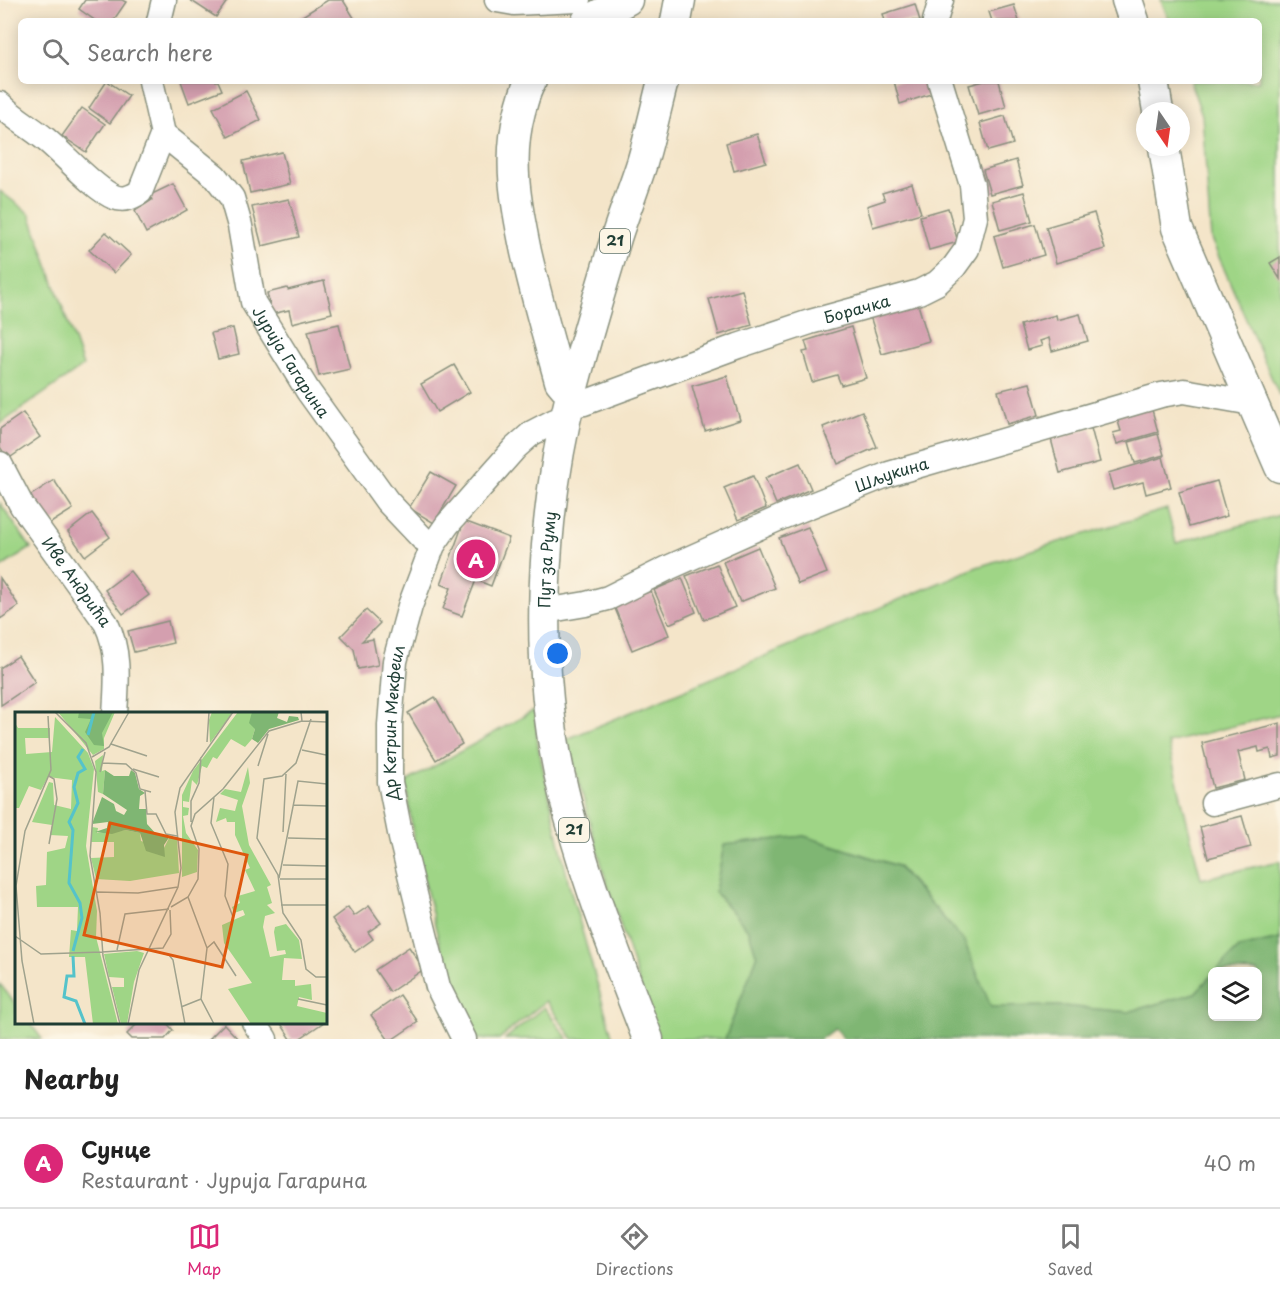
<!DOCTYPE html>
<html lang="en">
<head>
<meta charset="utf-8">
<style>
	body { margin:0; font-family:"Playpen Sans",sans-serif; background:#f6f6f6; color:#222 }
	.controls { position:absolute; right:18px; bottom:18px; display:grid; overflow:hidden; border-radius:9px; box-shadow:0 3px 15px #0003 }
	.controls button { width:54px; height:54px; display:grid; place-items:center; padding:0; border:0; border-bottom:2px solid #e0e0e0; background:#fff; color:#222; font:30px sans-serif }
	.compass { position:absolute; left:1136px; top:102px; width:54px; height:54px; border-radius:50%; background:#fff; box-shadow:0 3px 15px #0003; rotate:167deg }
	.you { position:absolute; left:558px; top:654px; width:21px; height:21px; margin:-15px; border:4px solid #fff; border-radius:50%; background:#1a73e8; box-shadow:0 0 0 9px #1a73e833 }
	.badge { display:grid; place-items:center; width:39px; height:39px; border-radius:50%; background:#db2777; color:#fff; font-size:20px; font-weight:700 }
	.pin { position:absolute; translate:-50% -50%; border:3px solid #fff; box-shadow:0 2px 6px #0006 }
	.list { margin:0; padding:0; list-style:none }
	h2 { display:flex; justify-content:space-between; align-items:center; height:78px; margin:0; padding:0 24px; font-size:26px }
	h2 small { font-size:20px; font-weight:400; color:#767676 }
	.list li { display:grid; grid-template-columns:39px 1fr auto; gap:18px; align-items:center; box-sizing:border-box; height:90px; padding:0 24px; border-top:2px solid #e0e0e0 }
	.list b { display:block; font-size:22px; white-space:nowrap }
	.list p { margin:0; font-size:20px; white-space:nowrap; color:#767676 }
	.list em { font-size:20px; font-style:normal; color:#767676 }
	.icon { flex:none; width:33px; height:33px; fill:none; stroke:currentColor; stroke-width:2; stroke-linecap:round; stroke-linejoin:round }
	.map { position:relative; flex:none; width:1280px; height:1039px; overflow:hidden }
	.search { position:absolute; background:#fff; box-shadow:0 3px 15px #0003; left:18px; right:18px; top:18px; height:66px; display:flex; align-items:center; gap:15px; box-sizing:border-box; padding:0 21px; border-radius:9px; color:#767676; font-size:22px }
	.sheet { height:168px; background:#fff }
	nav { display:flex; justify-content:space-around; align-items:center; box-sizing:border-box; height:84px; border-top:2px solid #e0e0e0; background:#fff; font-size:16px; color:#767676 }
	nav a { display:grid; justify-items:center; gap:3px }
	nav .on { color:#db2777 }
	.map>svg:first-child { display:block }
	.green { fill:#9fd586; stroke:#5f895d; stroke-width:1.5 }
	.forest { fill:#7fb673; stroke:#4f7a54; stroke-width:1.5 }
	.building { fill:#d49faf }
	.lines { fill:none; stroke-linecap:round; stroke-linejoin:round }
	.minor-casing { stroke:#8a917e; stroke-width:27 }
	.major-casing { stroke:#8a917e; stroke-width:33 }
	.minor { stroke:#fff; stroke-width:24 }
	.major { stroke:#fff; stroke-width:30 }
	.labels { text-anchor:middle; stroke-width:4.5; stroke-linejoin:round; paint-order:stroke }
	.shield { fill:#fcf5e5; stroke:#617469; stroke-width:1.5 }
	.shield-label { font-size:15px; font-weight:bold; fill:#1f3d34 }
	.street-label { font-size:16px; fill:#1f3d34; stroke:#fcf5e5 }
	.inset-river { fill:none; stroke:#55c3ca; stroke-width:3 }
	.inset-road { fill:none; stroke:#9fa28d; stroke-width:1.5 }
	.view { fill:#de580e; fill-opacity:0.15; stroke:#de580e; stroke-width:3 }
	.inset-edge { fill:none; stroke:#1f3d34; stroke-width:3 }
</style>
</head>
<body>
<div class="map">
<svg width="1280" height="1039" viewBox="0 0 1280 1039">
	<rect width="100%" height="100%" fill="#fcf5e5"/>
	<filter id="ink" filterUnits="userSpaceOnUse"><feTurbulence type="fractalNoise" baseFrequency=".0167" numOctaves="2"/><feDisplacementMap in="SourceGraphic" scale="12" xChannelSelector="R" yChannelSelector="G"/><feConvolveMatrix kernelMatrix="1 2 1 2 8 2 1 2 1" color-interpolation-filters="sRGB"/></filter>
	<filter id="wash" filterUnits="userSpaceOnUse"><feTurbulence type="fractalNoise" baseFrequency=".008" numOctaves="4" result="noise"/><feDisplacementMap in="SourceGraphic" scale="24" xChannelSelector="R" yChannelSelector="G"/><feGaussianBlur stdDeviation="1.35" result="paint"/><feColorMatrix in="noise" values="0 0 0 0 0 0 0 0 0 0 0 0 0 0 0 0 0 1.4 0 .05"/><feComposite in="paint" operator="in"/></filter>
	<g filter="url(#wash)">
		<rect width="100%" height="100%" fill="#f4e5c9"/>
		<g class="green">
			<path d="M1161,0H1280V397L1211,239L1202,115L1190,81H1259V21H1169Z"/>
			<path d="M0,191L30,214L83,366L0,424Z"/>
			<path d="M0,503L31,548L0,568Z"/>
			<path d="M1167,509L1176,543L1280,515V714L1168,743L1201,879L1280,861V939L1239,948L1216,971L1212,972V975L1195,993L1128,1012L1062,1006L990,1007L964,941L898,866L804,836L724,846L715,892L749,931L757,957L725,1039H657L605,877L567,739L977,567Z"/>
			<path d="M535,710L538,746L569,885L613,1039H573L546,1001L499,1039H477L448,978L413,835L406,782Z"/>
			<path d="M0,984L16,1005V1022L30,1023L42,1039H0Z"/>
			<path d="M544,1007L568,1039H505Z"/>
		</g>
		<path class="forest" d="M804,836L897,866L964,941L991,1007L1062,1006L1128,1012L1195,993L1212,975V1016H1258V972L1216,971L1239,948L1280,939V1039H844L834,1029L820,1039H725L757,957L749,931L715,892L724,845Z"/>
		<g id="blocks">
			<g class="building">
				<path d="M85,0H122L126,2L113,21H96L79,9Z"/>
				<path d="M190,0H228L216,17Z"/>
				<path d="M328,0H343L356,21H300L299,18Z"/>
				<path d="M915,4L920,21H885L883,14Z"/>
				<path d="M1014,5L1019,21H992L989,12Z"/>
				<path d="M107,81L129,96L110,123L89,108Z"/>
				<path d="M181,81H218L222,90L189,103Z"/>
				<path d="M894,81H930L934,93L900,104Z"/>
				<path d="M984,81H999L1006,107L978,115L969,85Z"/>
				<path d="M246,91L261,120L228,137L213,108Z"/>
				<path d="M82,108L105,124L86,152L62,136Z"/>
				<path d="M1005,116L1013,144L988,151L980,123Z"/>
				<path d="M757,134L766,162L734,171L726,143Z"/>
				<path d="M282,152L290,184L250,193L243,161Z"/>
				<path d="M1016,160L1023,185L990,194L983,170Z"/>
				<path d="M173,184L187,210L146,233L135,211L152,200L150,195Z"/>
				<path d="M912,184L921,213L873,227L867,206L885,200L882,193Z"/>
				<path d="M1024,192L1032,221L1000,230L992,201Z"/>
				<path d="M289,199L299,237L262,246L252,207Z"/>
				<path d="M948,208L958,242L929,250L920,216Z"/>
				<path d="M1094,213L1105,249L1056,263L1046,227Z"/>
				<path d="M1035,224L1044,255L1003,267L994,236Z"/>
				<path d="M106,232L131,255L114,273L89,250Z"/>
				<path d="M1280,257V279L1270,263Z"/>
				<path d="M324,281L332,313L292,323L289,310L272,314L267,293L287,288L288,290Z"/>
				<path d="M742,290L752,325L719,335L709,299Z"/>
				<path d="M917,301L929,341L882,354L870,316Z"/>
				<path d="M1080,314L1088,341L1052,351L1049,338L1040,341L1042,346L1027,350L1020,325L1056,315L1057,320Z"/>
				<path d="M339,324L350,369L319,376L308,331Z"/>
				<path d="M851,327L866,378L841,385L837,375L812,382L803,352L808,351L805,341Z"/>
				<path d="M233,328L239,354L218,359L211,333Z"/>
				<path d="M454,365L470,392L437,412L421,384Z"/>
				<path d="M727,376L740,420L705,431L692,386Z"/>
				<path d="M1030,383L1039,415L1007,424L998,391Z"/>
				<path d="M1151,406L1158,432L1117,444L1113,433L1121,431L1116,415Z"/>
				<path d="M862,411L877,447L838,464L823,427Z"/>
				<path d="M23,413L40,437L8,459L0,447V429Z"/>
				<path d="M1091,428L1100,462L1060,473L1051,439Z"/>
				<path d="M1158,434L1164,455L1135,463L1129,442Z"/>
				<path d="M1163,457L1171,487L1146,494L1143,482L1113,490L1108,473Z"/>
				<path d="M800,463L811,489L776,504L765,478Z"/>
				<path d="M431,472L456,486L434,523L409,508Z"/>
				<path d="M753,476L766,508L738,520L724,488Z"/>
				<path d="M54,480L73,509L46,526L27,498Z"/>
				<path d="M1217,481L1227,516L1189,527L1179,492Z"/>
				<path d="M92,513L110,537L85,556L68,532Z"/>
				<path d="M464,521L509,538L491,586L476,580L462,616L443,609L451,588L441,584Z"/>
				<path d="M808,527L827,573L798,584L779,538Z"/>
				<path d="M758,547L775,588L740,602L723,562Z"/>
				<path d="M717,564L735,607L704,620L686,576Z"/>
				<path d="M130,571L149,595L123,614L105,590Z"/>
				<path d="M0,578L19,606L0,619Z"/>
				<path d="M682,578L696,612L669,624L654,590Z"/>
				<path d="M651,591L669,635L632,650L614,606Z"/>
				<path d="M366,610L380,623L362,641L373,639L378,665L358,669L354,649L341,636Z"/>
				<path d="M168,621L173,643L134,652L128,631Z"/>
				<path d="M18,656L35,682L1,705L0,668Z"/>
				<path d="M435,697L462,744L436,760L408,713Z"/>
				<path d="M1280,723V756L1272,758L1270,749L1259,752L1258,747L1238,752L1245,780L1213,788L1202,743Z"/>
				<path d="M1242,816L1251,847L1208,858L1200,827Z"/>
				<path d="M369,906L381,923L368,932L373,939L355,952L332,919L348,907L354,916Z"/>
				<path d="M409,947L424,969L390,992L375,970Z"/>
				<path d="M400,995L418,1022L393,1039H388L371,1015Z"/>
				<path d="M139,1022H166L173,1030L165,1039H132L127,1034Z"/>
				<path d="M280,1022H324L299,1039H291Z"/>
				<path d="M224,1024L238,1039H209Z"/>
			</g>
		</g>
	</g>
	<g filter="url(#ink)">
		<use href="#blocks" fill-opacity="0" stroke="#8a917e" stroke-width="1.5"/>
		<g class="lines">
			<g class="minor-casing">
				<g id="minor">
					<path d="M497,0L514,3L578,0"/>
					<path d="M159,21L164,0"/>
					<path d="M935,21L941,0"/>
					<path id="s1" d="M151,81L163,134L215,176L232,198L240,226L253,302L284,352L308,391L387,501L422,538L433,545"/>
					<path d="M0,104C14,118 29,126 44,138C63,153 94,189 114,197C124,201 132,197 140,192L163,134"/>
					<path id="s2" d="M569,405L584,403L738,346L810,322L919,292L937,283L954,267L967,249L975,218L972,185L940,81"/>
					<path id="s3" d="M0,464L22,506L106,623C120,651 117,682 115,714"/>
					<path id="s4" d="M545,611L586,604L608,598L670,567L782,517L889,474L1161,395L1184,391L1252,403"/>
					<path d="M1213,803L1280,785"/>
					<path d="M254,1022L265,1039"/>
					<path id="s5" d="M464,1039L438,987L401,838L390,782V725L395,661L410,606L433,545L447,525L515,448L532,433L555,421L565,422"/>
				</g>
			</g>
			<g class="major-casing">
				<g id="major">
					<path d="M1127,0L1134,21"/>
					<path d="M587,21L627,0"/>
					<path d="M676,21L680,0"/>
					<path d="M531,81C525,90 523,101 520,111C507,159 516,204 526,252C536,296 548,338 560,381L565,387L572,390"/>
					<path d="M1153,81L1158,111"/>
					<path d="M1164,147L1177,228L1280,467"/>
					<path id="s6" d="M648,1039C617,957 583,875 563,790C533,666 541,514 572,391C585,340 601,289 616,238C624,213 634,188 642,163C650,136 656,108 663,81"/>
				</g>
			</g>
			<use href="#minor" class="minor"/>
			<use href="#major" class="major"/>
		</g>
	</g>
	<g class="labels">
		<g class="shield">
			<rect x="600" y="229" width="30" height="24" rx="4.5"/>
			<rect x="559" y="818" width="30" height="24" rx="4.5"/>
		</g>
		<g class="shield-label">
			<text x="615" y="246">21</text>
			<text x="574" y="835">21</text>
		</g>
		<g class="street-label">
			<text dy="6" stroke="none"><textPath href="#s2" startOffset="304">Борачка</textPath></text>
			<text dy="6" stroke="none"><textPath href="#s1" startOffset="326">Јурија Гагарина</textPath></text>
			<text dy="6" stroke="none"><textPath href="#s4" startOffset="374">Шљукина</textPath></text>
			<text dy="6" stroke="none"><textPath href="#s6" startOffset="495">Пут за Руму</textPath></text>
			<text dy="6" stroke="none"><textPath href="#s3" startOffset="141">Иве Андрића</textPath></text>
			<text dy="6" stroke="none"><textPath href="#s5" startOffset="328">Др Кетрин Мекфеил</textPath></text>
		</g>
	</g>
	<g transform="translate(15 712)">
		<rect width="312" height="312" fill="#f4e5c9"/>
		<path d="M43,0H100L89,26V37L78,43ZM197,0H218L195,31L194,8ZM223,0H237L240,17L237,27L230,35L216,27L202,47L198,45L192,56L187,54L182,73L177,68L174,90L168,89V95L174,96L173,103L168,104L171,121L183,138L182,160L167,165V83L178,59ZM40,5L73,41L79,57L71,134L82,199L81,225L103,312H78L70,245H54L56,218L62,219L63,195H22L21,174L31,173L32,140L50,136L53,124L35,123L37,113L17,110L34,70L38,71L39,93L56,97L57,68L33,65L26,78L14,74L4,96H0V11L3,16H35V26H10L11,42L37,40ZM88,43L87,59L90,58L88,82L83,80L80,49ZM233,55L235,71L227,94L234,133L256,173L252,175L257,191L252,193L260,201L250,204L248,215L255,245L271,242L270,238L262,239L259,220L260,215L271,212L284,228L287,247L269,246L267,268H280V274L296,272L297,288L284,285L282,294L312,301L311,312H236L213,277L237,271L209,231L207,213L230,203L228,198L219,201L217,195L225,191L223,184L240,179L230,158L235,156L220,123V110H212L211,106L201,110L205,96L220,99L223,88L205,82L210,77L226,80ZM77,115L83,116L82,121L110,118L125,121L126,129L149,136L155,124L162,126L164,161L115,169L81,167L76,146L99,145V130H76ZM122,239L129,241L119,270L112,312H106L97,275H109V266L94,265L89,242Z" fill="#9fd586"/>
		<path d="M64,0H98L87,21L89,34L79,33L70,20L76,7L63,6ZM237,0H264L262,6L272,10L274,4L283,5L284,8L254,17L243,31L237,27L240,17L234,11ZM90,58L99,64H114L116,58L120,61L124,77L130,81L125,84L124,97H131L132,112L142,123L155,124L149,133L150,145L131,139L125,121L110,118L97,122L80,120L92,116L93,110L77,112L87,85L99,92L101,99L109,103L112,98L88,82Z" fill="#7fb673"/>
		<path class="inset-river" d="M73,23L79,0M58,239L67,206L65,191L54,171L58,118L54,110L63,91L59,75L63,61L70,57L63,45L68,37M58,244L59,264H52L49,285L61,289L70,312"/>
		<path class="inset-road" d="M40,0L71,31L81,60L75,144L85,201L88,244L105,312M286,0L287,9L312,10M296,7L281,51L267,64L249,67L242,126L263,163L268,201L286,228L291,257L301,265H312M192,30L194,0M96,32L132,44M287,38L311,43M77,45L94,35L114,0M87,51L111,52L121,61L125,77L136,80M243,54L253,22M118,57L144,65M85,60L90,40M130,79L132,102H141L151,122L162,124M199,85L196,111L213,152L210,184L218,205M278,93L312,94M176,110V89L184,71L186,45M268,120L271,62M273,126L312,127M34,132L42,87L39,67L34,64M268,153L312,154M264,166L283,69L312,72M265,167H312M82,180L123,181L163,175M173,185L192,236L186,287L199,312M266,193H312M156,195L173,185L183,167L184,137L176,114L180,102L208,77L254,19L287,9M0,224L26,242L87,240M192,236L199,230L221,264M102,238L110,202L154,197M140,239L154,243L158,248L170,312M87,240L148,236L156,222L155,198M283,287L312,293M166,295L186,287M19,312L7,249L1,174L10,119L36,58L33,4M113,312L124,258L163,175L166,156L160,100L165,76L218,0"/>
		<path class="view" d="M95,111L232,143L207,255L69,223Z"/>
		<rect width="312" height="312" class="inset-edge"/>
	</g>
</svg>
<div class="controls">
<button><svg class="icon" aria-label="layers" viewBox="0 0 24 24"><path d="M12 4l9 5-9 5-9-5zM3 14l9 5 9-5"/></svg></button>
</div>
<svg class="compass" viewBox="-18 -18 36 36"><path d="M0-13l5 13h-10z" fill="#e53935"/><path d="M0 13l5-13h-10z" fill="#767676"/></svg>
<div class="you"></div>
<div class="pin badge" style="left:476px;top:559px">A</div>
<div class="search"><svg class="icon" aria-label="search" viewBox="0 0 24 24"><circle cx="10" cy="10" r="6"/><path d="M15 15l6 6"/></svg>Search here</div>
</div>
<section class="sheet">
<h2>Nearby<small></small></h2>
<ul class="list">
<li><span class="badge">A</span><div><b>Сунце</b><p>Restaurant · Јурија Гагарина</p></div><em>40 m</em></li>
</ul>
</section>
<nav>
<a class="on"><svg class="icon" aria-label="map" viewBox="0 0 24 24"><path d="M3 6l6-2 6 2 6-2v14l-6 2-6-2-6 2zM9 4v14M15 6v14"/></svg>Map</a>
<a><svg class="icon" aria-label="directions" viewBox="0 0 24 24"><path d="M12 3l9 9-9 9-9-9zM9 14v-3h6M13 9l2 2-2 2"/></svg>Directions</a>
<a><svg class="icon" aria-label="saved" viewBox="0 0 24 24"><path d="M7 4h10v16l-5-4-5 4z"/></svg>Saved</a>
</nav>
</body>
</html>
